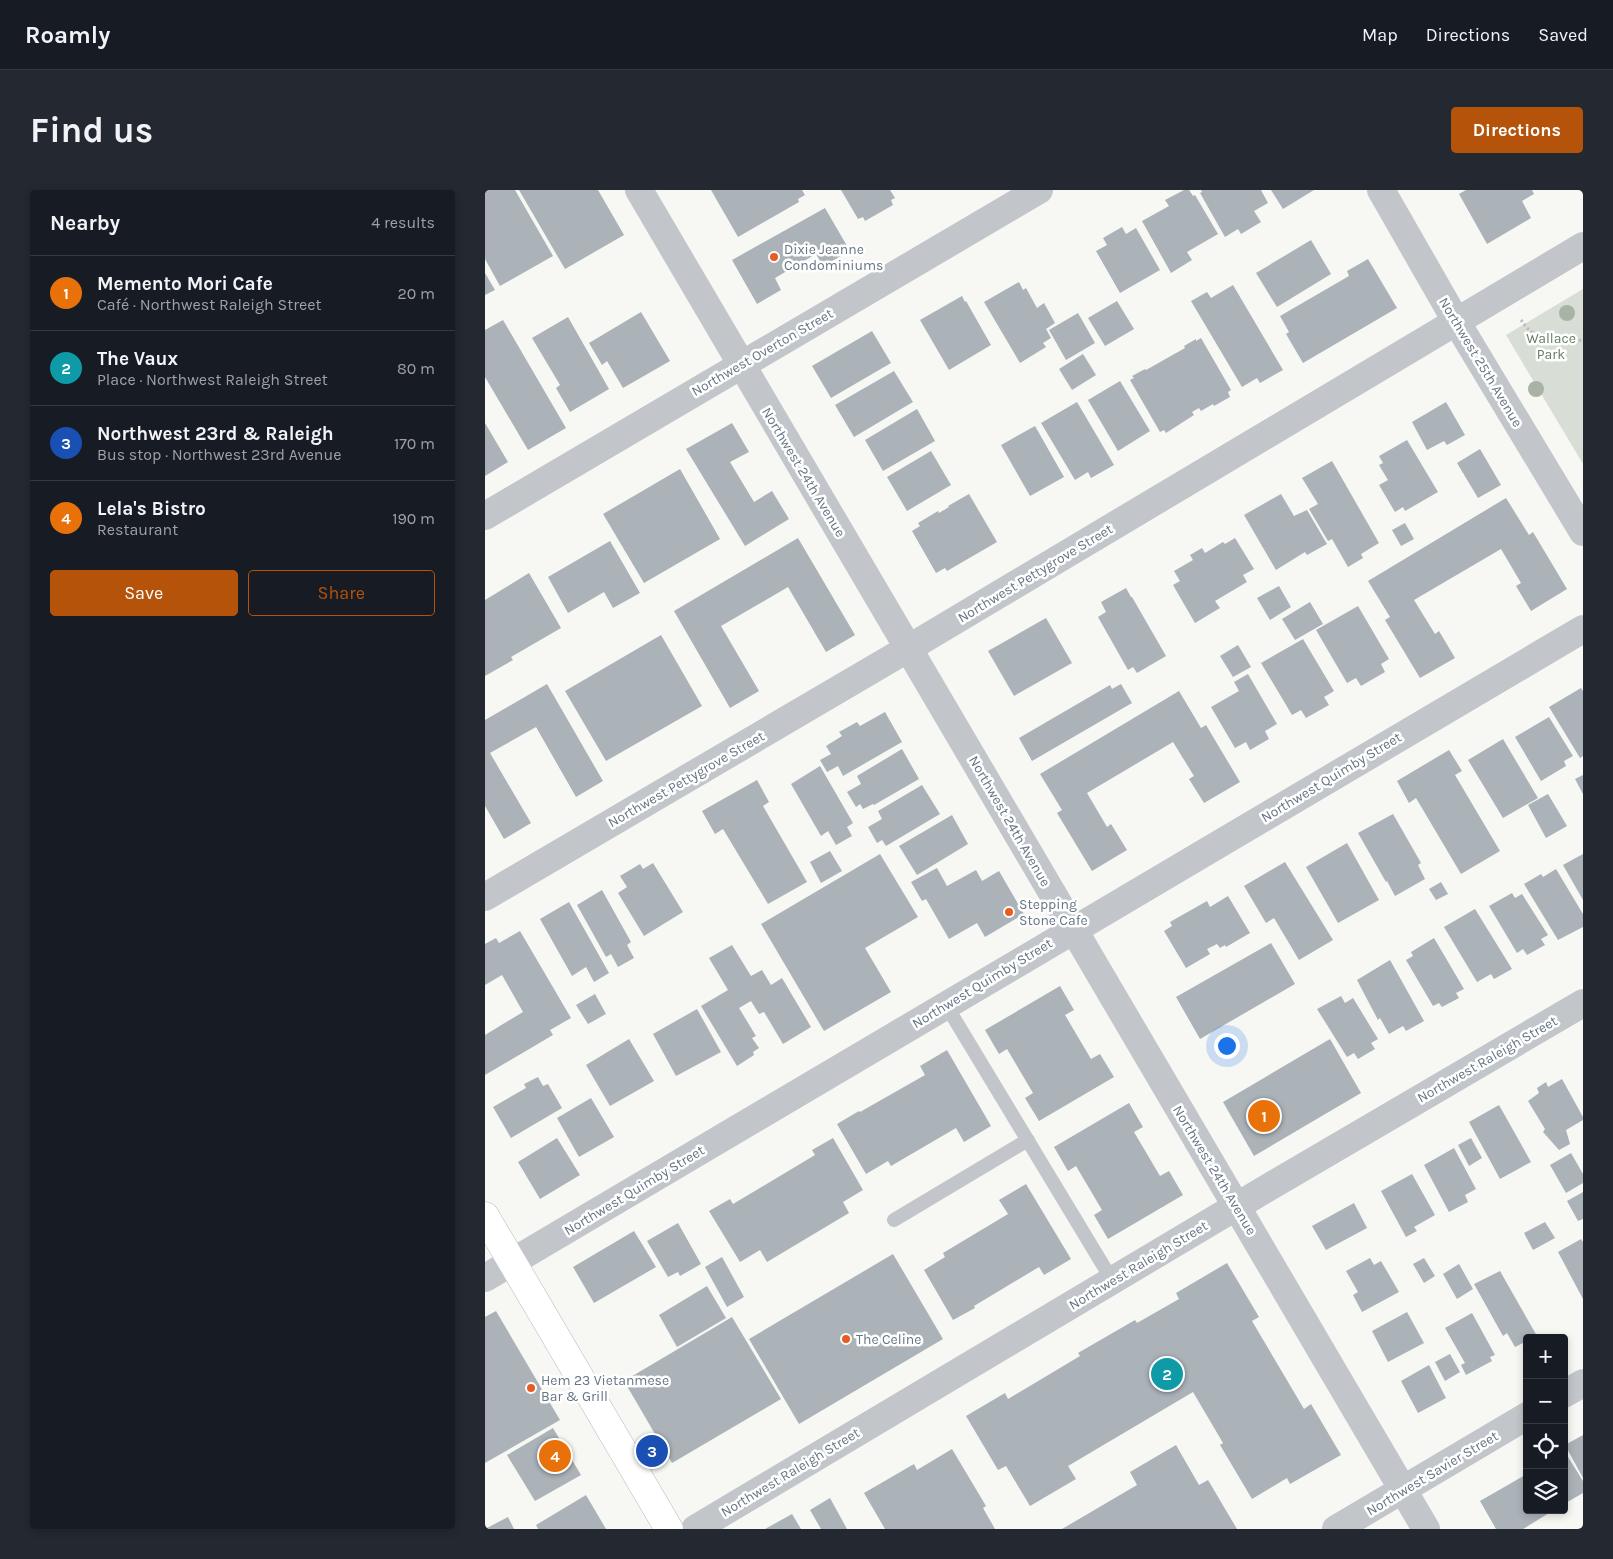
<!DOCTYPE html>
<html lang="en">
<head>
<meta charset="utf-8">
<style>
	body { margin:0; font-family:Karla,sans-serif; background:#242831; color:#f1f3f6 }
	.controls { position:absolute; right:15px; bottom:15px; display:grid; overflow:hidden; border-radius:5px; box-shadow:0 2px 8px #0003 }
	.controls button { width:45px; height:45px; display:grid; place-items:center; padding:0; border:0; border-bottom:1px solid #363941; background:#171b24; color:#f1f3f6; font:25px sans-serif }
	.you { position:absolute; left:741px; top:855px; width:18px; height:18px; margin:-12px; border:4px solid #fff; border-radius:50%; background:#1a73e8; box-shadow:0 0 0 8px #1a73e833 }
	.badge { display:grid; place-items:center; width:32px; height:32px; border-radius:50%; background:#b45309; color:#fff; font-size:16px; font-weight:700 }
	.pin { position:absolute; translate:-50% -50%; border:2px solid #fff; box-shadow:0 1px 5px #0006 }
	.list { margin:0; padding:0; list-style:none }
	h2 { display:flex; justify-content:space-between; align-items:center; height:65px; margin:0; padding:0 20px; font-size:21px }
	h2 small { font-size:16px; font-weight:400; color:#9ea1a6 }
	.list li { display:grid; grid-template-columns:32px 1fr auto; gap:15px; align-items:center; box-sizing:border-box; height:75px; padding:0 20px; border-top:1px solid #363941 }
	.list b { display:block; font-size:19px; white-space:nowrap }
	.list p { margin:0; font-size:16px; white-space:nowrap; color:#9ea1a6 }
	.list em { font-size:16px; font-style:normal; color:#9ea1a6 }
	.actions { display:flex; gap:10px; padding:15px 20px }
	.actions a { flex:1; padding:11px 0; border:1px solid #b45309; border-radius:5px; text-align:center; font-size:18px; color:#b45309 }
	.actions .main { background:#b45309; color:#fff }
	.icon { flex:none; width:28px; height:28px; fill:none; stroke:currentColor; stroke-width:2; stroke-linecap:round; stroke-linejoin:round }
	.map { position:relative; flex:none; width:1098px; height:1339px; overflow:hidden; border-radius:5px }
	header { display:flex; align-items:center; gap:30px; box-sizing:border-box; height:70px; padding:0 25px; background:#171b24; border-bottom:1px solid #363941 }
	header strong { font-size:24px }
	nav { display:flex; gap:28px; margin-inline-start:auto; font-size:18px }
	.intro { display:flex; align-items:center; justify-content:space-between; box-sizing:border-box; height:120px; padding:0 30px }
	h1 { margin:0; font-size:35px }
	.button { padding:12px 22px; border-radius:5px; background:#b45309; color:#fff; font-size:18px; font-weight:700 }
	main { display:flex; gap:30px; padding:0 30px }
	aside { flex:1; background:#171b24; border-radius:5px; box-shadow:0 2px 8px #0003 }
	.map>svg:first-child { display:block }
	.green { fill:#d8ded5 }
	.building { fill:#abb3b9 }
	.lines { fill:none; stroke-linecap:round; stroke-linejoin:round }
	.secondary-casing { stroke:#b6bbc0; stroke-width:29 }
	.path { stroke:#bcbec1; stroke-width:3; stroke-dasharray:2.5 2.5; stroke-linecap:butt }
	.service { stroke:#c2c6ca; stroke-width:14 }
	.minor { stroke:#c2c6ca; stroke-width:28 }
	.tertiary { stroke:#c2c6ca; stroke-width:28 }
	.secondary { stroke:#fff; stroke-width:28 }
	.tree { fill:#a8b3a5 }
	.poi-dot { fill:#e85b23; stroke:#fff; stroke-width:2 }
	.labels { text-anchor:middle; stroke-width:5; stroke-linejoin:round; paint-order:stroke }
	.poi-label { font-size:14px; fill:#657586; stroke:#fff; text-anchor:start }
	.park-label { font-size:14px; fill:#687c64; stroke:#fff }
	.street-label { font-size:14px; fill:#657586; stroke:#fff }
</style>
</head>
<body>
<header>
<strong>Roamly</strong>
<nav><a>Map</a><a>Directions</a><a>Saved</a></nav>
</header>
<div class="intro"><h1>Find us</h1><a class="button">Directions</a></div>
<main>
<aside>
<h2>Nearby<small>4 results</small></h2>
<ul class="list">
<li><span class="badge" style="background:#e8710a">1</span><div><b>Memento Mori Cafe</b><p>Café · Northwest Raleigh Street</p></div><em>20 m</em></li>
<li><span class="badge" style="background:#0f9aa8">2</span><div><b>The Vaux</b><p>Place · Northwest Raleigh Street</p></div><em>80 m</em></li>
<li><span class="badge" style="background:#1a4fb4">3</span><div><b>Northwest 23rd &amp; Raleigh</b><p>Bus stop · Northwest 23rd Avenue</p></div><em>170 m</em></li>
<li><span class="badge" style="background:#e8710a">4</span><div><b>Lela's Bistro</b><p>Restaurant</p></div><em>190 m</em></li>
</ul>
<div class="actions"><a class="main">Save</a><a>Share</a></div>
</aside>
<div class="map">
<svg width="1098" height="1339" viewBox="0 0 1098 1339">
	<rect width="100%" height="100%" fill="#f7f7f4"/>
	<path class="green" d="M1098,99V274L1021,145Z"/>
	<g class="building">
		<path d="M0,0H30L68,66L15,96L0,69Z"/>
		<path d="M34,0H113L139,45L80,79Z"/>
		<path d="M226,0H317L320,5L313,9L314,12L253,47Z"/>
		<path d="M356,0H405L410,8L406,10L408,15L380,31L378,27L373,29Z"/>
		<path d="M699,0H704L708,6L710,5L733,44L702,62L707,70L686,83L657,31L684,16L680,10Z"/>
		<path d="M716,0H776L783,13L769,21L776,32L756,44L753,39L740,47L715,3L717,2Z"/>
		<path d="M786,0H829L798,19Z"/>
		<path d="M981,0H1047L1049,4L1037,11L1046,28L1002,54L974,4Z"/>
		<path d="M340,18L365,61L338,76L331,64L290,88L296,100L272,114L247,70Z"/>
		<path d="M637,37L641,44L651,38L675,80L635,103L611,61L622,55L618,48Z"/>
		<path d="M826,50L846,84L792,117L771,83Z"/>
		<path d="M883,69L912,118L818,173L801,144L804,142L795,126L864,86L862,81Z"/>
		<path d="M0,83L10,100L0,105Z"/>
		<path d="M534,92L538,100L541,98L552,118L559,113L570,133L561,139L566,148L558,153L561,157L535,173L499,112Z"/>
		<path d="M748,95L798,180L775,193L772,188L757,197L706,111L722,102L726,108Z"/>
		<path d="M477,106L480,112L481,111L506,155L464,180L435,130Z"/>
		<path d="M632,111L649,139L620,156L603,128Z"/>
		<path d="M156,122L185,171L138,198L122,171L117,175L104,153Z"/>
		<path d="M593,123L610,153L581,170L564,140Z"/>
		<path d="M83,127L124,199L85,222L71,198L75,195L47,148Z"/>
		<path d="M18,130L81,238L43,260L0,187V140Z"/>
		<path d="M387,141L406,173L346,208L327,176Z"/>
		<path d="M716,148L746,200L743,202L745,207L729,216L728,214L716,221L714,218L707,222L709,225L681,243L679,240L675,242L645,190L649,188L647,186L660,179L661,180L700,158L699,156L711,149V151Z"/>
		<path d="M598,164L611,185L587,200L574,179Z"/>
		<path d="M409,181L428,212L369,247L350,215Z"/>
		<path d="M635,191L665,241L633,261L603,210Z"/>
		<path d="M592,212L629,275L606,288L603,282L590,290L556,233Z"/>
		<path d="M961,212L980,245L962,255L959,251L942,260L927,232Z"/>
		<path d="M432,219L450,251L398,281L380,250Z"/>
		<path d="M0,233L23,272L0,286Z"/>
		<path d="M247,233L264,262L245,272L269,312L287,301L304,329L260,356L201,259Z"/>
		<path d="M550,236L579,287L545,306L516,255Z"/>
		<path d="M922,250L953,302L920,321L918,317L910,322L894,295L903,290L894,275L898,273L894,266Z"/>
		<path d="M995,259L1016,295L993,308L972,273Z"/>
		<path d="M446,261L466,295L422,321L402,287Z"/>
		<path d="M847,271L894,353L876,364L878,368L863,377L847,349L843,351L824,319L833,314L817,288Z"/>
		<path d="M195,279L235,349L159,393L118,324Z"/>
		<path d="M484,304L512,352L462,381L460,378L451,383L427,341L435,336L433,333L453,321L454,323L464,317L463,316Z"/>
		<path d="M796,304L809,326L822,320L842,354L822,365L820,362L791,380L759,325Z"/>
		<path d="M1021,308L1044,345L1048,342L1082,399L1046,421L1031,396L1036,393L1016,359L929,410L950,444L954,441L970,468L935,488L900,430L905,427L883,391Z"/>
		<path d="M920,333L929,349L916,356L907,340Z"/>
		<path d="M313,348L370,445L341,462L303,397L236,436L274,501L245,518L189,421Z"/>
		<path d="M750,348L769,379L758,385L762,392L730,411L735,418L710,433L688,395L695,391L689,381L708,370L705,365L717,358L720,363L738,352L740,354Z"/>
		<path d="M125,351L155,403L128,418L119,402L83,423L63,387Z"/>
		<path d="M44,383L76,438L26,467L28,470L0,486V410Z"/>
		<path d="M794,396L806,417L785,430L772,408Z"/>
		<path d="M641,398L646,407H647L681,466L652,483L648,477L643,480L613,427L621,422L616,412Z"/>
		<path d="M825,412L838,434L810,450L797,429Z"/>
		<path d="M873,416L904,469L896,474L900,482L876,496L871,488L862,493L831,440Z"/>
		<path d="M561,428L587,473L529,506L503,461Z"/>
		<path d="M176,445L217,516L121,571L80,501Z"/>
		<path d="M818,449L849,501L839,507L844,515L821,528L816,520L807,525L776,473Z"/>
		<path d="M753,455L766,477L748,487L735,466Z"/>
		<path d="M763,484L792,534L780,541L784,549L765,560L761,552L750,558L726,517L754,501L749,492Z"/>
		<path d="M62,494L118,591L91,607L51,537L5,563L46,633L19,649L0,616V530Z"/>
		<path d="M636,494L647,513L547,571L534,548L625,495L627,499Z"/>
		<path d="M1096,498L1098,501V566L1095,568L1064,517Z"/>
		<path d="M694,501L716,538L721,535L755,592L719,613L704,589L709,586L688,552L602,603L622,637L626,634L642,660L607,681L572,623L577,620L555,584Z"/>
		<path d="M400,522L417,552L358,586L353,576L342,582L335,570L346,564L341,556L357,546L354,542L372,532L375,536Z"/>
		<path d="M1064,527L1088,566L1079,571L1081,576L1056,591L1030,547Z"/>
		<path d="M1018,549L1053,608L1018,628L983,570Z"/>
		<path d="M417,559L434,589L389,615L388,614L378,619L375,614L371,617L362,602L376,594L372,586Z"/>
		<path d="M964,560L977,581L970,585L1015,661L976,684L931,608L924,613L912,591Z"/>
		<path d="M335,576L368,633L362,637L367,646L351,655L343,641L336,646L306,594Z"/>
		<path d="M1098,585V604L1090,589Z"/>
		<path d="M272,590L284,612L278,616L322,692L283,714L238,639L230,644L217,621Z"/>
		<path d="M437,595L455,624L401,656L397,650L392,653L383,637L397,629L393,621Z"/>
		<path d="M1063,604L1082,636L1061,648L1043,615Z"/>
		<path d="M908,624L936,673L933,675L940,689L910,706L902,691L901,692L873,643Z"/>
		<path d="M467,625L483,654L432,685L414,656Z"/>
		<path d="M862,653L894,710L853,733L821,677Z"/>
		<path d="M345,661L357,681L336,693L325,672Z"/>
		<path d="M395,664L433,727L380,758L406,802L339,841L276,734Z"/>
		<path d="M1098,664V710L1078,675Z"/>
		<path d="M800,672L848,750L814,770L789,728L781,733L759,696Z"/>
		<path d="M168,673L198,722L159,746L133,703L142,697L135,686L155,674L158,679Z"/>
		<path d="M452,678L462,696L491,680L497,691L514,681L539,724L500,747L492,733L464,749L441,709L437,711L426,692Z"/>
		<path d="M1071,679L1098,724V737L1073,750L1039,694L1056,684L1058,687Z"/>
		<path d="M956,692L963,704L951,710L944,699Z"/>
		<path d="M117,700L146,752L142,755L149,768L133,777L126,764L121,767L92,715Z"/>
		<path d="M1027,703L1030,708L1037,704L1063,745L1056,749L1060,755L1042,765L1038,759L1032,763L1004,716Z"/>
		<path d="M743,706L765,743L741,757L740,755L735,758L732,754L722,759L725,764L701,778L679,741L687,736L685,732L722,711L725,717Z"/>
		<path d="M84,712L124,783L109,792L101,777L87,786L55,729Z"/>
		<path d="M990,719L1027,779L1009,789L1006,784L992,792L959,737Z"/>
		<path d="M35,741L86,828L65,840L68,845L0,885V845L38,822L17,785L0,795V754L11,748L14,753Z"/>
		<path d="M949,748L979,799L971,803L974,808L957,817L954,813L948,816L921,770L928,766L926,762Z"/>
		<path d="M786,753L810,794L715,849L691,807Z"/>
		<path d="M247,755L266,786L277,780L286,795L297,788L326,837L298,854L279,822L274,824L266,811L254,818L271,846L267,848L274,858L268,862L269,865L252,876L216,816L243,800L224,768Z"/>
		<path d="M905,770L939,831L921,841L918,836L904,844L895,828L893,830L872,790Z"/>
		<path d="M575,796L589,820L580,825L606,869L615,864L629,887L554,931L540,908L548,903L522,859L514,864L500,840Z"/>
		<path d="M110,804L121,824L103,834L91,815Z"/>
		<path d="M856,806L860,813L868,808L893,849L886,853L890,859L873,869L869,863L862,867L832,819Z"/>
		<path d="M212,819L236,862L191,886L168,844Z"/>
		<path d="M144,849L169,891L125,916L101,875Z"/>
		<path d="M845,849L876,903L769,966L738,912Z"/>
		<path d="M462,860L506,936L479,952L471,938L406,976L403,971L381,984L352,934L374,921L375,922L440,885L435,876Z"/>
		<path d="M53,887L58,896L63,894L77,918L26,948L8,917L41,898L39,894Z"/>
		<path d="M1077,889L1098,927V930L1081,940L1085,954L1074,960L1058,942L1060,939L1043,911L1054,903L1052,898L1061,892L1063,897Z"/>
		<path d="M106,908L129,947L94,967L72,928Z"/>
		<path d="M644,913L658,937L649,942L675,986L684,981L698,1005L623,1049L609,1025L617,1020L591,976L583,981L569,957Z"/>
		<path d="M1014,915L1046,972L1015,989L984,932Z"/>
		<path d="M72,948L95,985L55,1009L33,972Z"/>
		<path d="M348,948L378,1000L358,1012L364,1023L282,1072L275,1060L255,1072L224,1021L245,1009L248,1014L330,965L327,960Z"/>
		<path d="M986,948L997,968L984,976L973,955Z"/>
		<path d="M969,958L991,999L980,1005L983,1012L964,1022L939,975Z"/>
		<path d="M1086,963L1098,984V993L1081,1003L1065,975Z"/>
		<path d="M927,984L950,1025L929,1037L932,1041L921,1047L896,1001Z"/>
		<path d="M541,994L586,1069L559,1085L554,1077L489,1116L490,1118L468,1130L439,1080L460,1067L458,1063L523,1024L514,1010Z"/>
		<path d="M1098,1002V1029L1093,1031L1082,1011Z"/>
		<path d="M869,1013L882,1038L841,1060L827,1036Z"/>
		<path d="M1060,1032L1070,1048L1048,1060L1039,1043Z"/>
		<path d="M193,1033L216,1074L195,1086L193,1082L183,1087L162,1051Z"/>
		<path d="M149,1041L171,1077L109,1113L88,1077Z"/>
		<path d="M1096,1049L1098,1052V1109L1073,1062Z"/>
		<path d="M408,1064L458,1149L314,1234L264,1149Z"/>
		<path d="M237,1067L259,1107L242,1117L220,1077Z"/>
		<path d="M885,1068L889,1075L896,1071L914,1102L877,1122L868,1105L873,1102L861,1081Z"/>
		<path d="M939,1068L950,1086L939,1093L928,1074Z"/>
		<path d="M742,1073L774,1127L767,1131L819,1219L826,1214L856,1265L805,1294L802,1288L767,1309L735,1255L738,1253L708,1202L583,1276L591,1289L545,1316L521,1276L513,1280L481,1226L520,1203L523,1209L595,1166L593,1163L650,1130L652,1133L694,1109L691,1103Z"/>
		<path d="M974,1074L988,1099L972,1109L958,1084Z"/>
		<path d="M1015,1081L1052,1146L1048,1148H1042V1151L1030,1157L1022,1143L1018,1146L989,1094Z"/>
		<path d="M222,1096L241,1128L192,1157L174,1125Z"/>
		<path d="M11,1121L75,1230L0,1273V1127Z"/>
		<path d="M922,1122L939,1153L903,1172L887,1141Z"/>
		<path d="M987,1123L1010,1165L1005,1167L1007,1171L981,1185L976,1175L980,1173L960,1138Z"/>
		<path d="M247,1127L296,1209L187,1273L139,1191Z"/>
		<path d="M965,1164L975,1182L960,1191L950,1172Z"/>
		<path d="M944,1175L961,1208L933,1223L916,1191Z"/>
		<path d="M68,1238L96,1285L50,1311L22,1265Z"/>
		<path d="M1098,1245V1288L1080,1255Z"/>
		<path d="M691,1255L714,1295L723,1290L752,1339H577L652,1295L645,1282Z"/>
		<path d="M467,1259L501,1316L498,1318L510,1339H400L379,1303L429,1274L432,1280Z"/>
		<path d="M1079,1262H1080L1098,1291V1303L1079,1314Z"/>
		<path d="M1042,1284V1320H1069L1038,1339H1011L995,1311Z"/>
		<path d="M101,1305L121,1339H53L51,1335Z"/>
		<path d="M345,1308L362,1339H336L325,1320Z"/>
		<path d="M307,1324L316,1339H280Z"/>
		<path d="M23,1327L29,1339H0Z"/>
	</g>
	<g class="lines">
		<g class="secondary-casing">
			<path id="secondary" d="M0,1026L184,1339"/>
		</g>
		<path class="path" d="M1036,130C1039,134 1042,139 1047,142C1057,150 1086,156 1098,149"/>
		<g class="service">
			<path d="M461,815L627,1090"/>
			<path d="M409,1030L543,950"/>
		</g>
		<g class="minor">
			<path d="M154,0L941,1339"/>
			<path d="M0,326L554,0"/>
			<path d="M0,707L424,458L1098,56"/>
			<path d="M0,1088L1098,439"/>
			<path d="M1079,1204L1098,1193"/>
			<path d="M210,1339L779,1000L1098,813"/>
			<path d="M851,1339L1042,1226"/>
		</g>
		<path class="tertiary" d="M896,0L971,131L1098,342"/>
		<use href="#secondary" class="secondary"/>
	</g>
	<g class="tree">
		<circle cx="1082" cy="123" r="8"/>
		<circle cx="1051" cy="199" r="8"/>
	</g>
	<g class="poi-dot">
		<circle cx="289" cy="67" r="5"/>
		<circle cx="524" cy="722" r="5"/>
		<circle cx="361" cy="1149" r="5"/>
		<circle cx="46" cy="1198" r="5"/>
	</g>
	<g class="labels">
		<g class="poi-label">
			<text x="299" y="64">Dixie Jeanne<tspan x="299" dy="16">Condominiums</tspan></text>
			<text x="534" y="719">Stepping<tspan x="534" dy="16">Stone Cafe</tspan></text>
			<text x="371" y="1154">The Celine</text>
			<text x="56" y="1195">Hem 23 Vietanmese<tspan x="56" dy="16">Bar &amp; Grill</tspan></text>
		</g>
		<g class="park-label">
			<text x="1066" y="153">Wallace<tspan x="1066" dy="16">Park</tspan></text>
		</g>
		<g class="street-label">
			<text transform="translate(277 162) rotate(-30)" y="5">Northwest Overton Street</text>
			<text transform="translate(996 172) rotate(59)" y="5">Northwest 25th Avenue</text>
			<text transform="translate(319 282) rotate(59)" y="5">Northwest 24th Avenue</text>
			<text transform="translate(550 383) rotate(-31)" y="5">Northwest Pettygrove Street</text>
			<text transform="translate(846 587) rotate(-31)" y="5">Northwest Quimby Street</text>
			<text transform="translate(201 589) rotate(-30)" y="5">Northwest Pettygrove Street</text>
			<text transform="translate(525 631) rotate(60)" y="5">Northwest 24th Avenue</text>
			<text transform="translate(497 793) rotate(-31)" y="5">Northwest Quimby Street</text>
			<text transform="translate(1002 869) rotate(-30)" y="5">Northwest Raleigh Street</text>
			<text transform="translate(730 980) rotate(59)" y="5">Northwest 24th Avenue</text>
			<text transform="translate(149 1000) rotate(-31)" y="5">Northwest Quimby Street</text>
			<text transform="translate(653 1075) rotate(-31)" y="5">Northwest Raleigh Street</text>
			<text transform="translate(305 1282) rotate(-31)" y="5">Northwest Raleigh Street</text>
			<text transform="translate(947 1283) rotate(-31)" y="5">Northwest Savier Street</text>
		</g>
	</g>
</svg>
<div class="controls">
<button>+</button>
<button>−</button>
<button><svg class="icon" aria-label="locate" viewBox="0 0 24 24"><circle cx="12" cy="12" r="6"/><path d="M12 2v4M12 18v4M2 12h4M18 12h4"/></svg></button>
<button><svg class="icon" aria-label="layers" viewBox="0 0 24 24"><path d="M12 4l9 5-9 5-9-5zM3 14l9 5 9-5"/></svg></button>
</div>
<div class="you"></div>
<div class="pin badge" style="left:779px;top:926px;background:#e8710a">1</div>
<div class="pin badge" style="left:682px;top:1184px;background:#0f9aa8">2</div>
<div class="pin badge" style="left:167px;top:1261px;background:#1a4fb4">3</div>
<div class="pin badge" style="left:70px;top:1266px;background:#e8710a">4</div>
</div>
</main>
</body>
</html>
